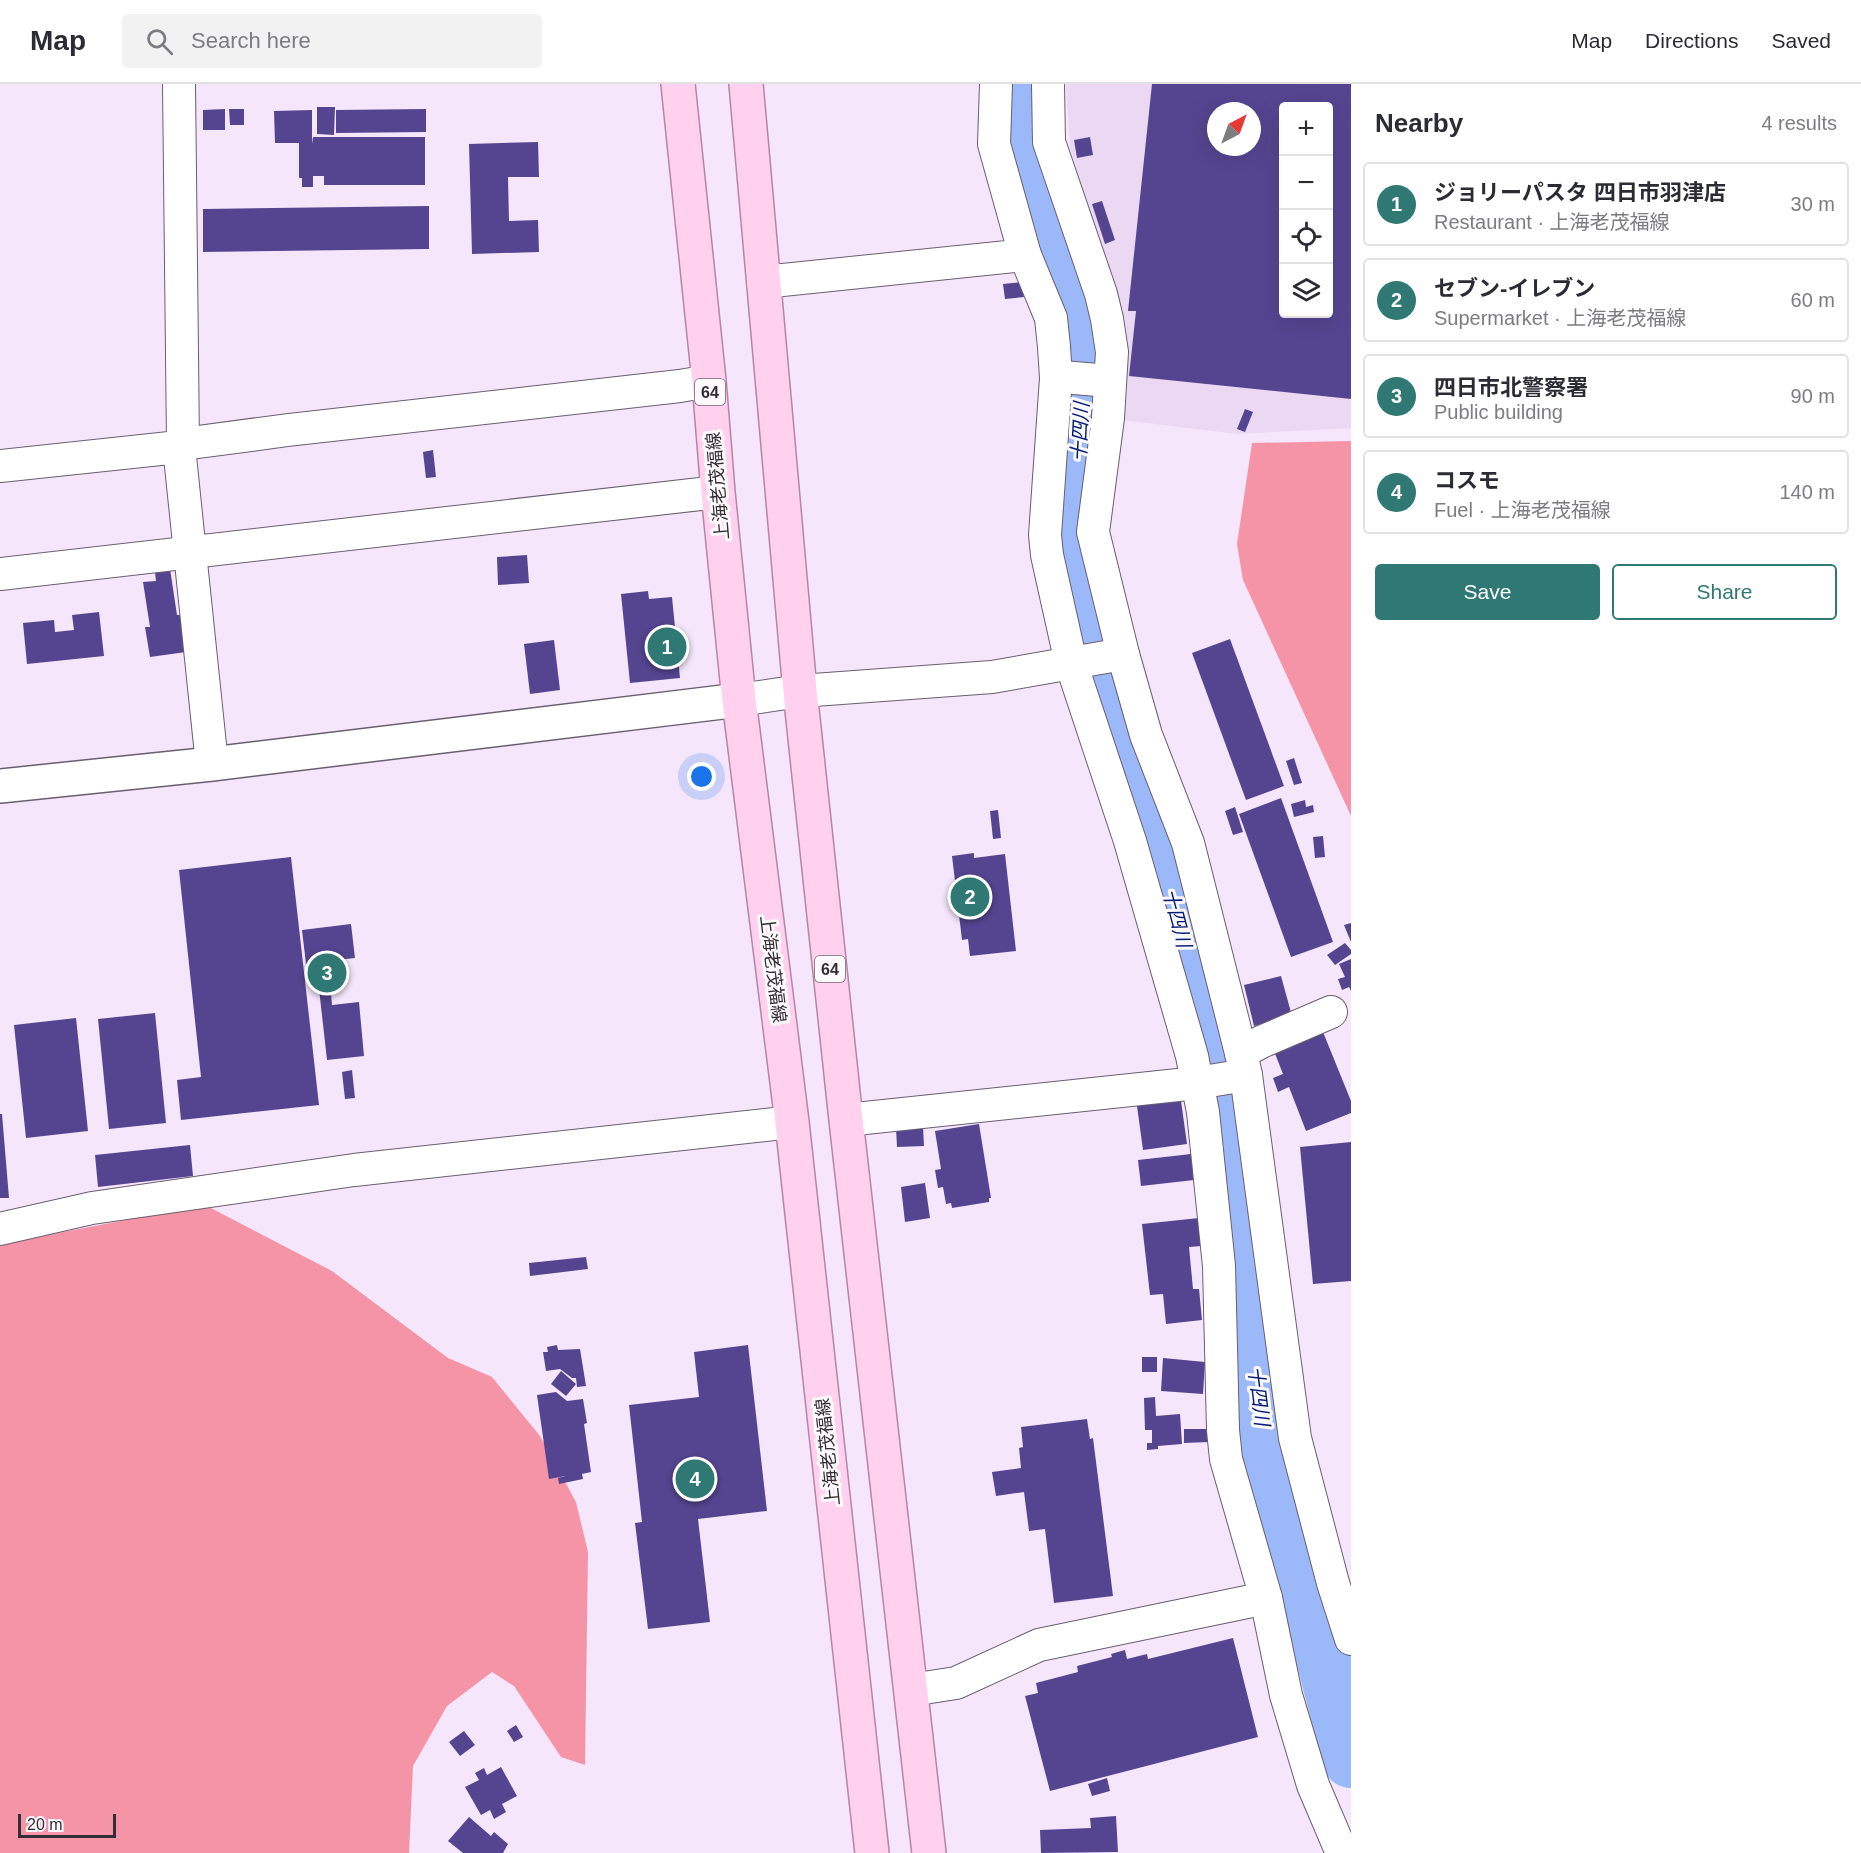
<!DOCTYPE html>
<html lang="en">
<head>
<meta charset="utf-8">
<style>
	body { margin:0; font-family:Helvetica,"Noto Sans JP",sans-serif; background:#f2f2f3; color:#2b2b33 }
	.controls { position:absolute; right:18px; top:18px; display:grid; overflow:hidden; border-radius:6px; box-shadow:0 6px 24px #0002 }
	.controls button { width:54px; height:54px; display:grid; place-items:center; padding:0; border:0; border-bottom:2px solid #e1e1e2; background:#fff; color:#2b2b33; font:30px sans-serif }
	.compass { position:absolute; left:1207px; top:18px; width:54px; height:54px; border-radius:50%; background:#fff; box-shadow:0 6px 24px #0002; rotate:41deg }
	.scale { position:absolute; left:18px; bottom:15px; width:98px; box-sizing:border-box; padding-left:6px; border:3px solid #332d35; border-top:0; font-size:16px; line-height:21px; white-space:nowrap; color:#332d35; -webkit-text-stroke:4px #fcf9fd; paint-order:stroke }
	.you { position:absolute; left:702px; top:693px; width:21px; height:21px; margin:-15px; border:4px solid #fff; border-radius:50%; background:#1a73e8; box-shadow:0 0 0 9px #1a73e833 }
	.badge { display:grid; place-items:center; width:39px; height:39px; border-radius:50%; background:#307873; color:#fff; font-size:20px; font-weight:700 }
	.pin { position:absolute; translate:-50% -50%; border:3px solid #fff; box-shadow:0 2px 6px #0006 }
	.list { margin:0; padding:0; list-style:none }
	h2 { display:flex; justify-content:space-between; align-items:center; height:78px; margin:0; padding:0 24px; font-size:26px }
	h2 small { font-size:20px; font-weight:400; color:#7c7c81 }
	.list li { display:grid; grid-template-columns:39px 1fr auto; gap:18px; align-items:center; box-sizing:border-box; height:84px; margin:0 12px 12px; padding:0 12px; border:2px solid #e1e1e2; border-radius:6px }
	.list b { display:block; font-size:22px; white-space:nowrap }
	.list p { margin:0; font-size:20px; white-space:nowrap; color:#7c7c81 }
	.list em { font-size:20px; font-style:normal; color:#7c7c81 }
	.actions { display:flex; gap:12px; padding:18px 24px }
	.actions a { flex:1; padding:14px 0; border:2px solid #307873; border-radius:6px; text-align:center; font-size:21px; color:#307873 }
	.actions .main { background:#307873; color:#fff }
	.icon { flex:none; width:33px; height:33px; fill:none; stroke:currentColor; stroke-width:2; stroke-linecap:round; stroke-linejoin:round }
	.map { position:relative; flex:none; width:1351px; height:1769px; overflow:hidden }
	header { display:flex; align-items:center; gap:36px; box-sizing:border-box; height:84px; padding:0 30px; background:#fff; border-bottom:2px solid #e1e1e2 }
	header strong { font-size:28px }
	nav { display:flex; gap:33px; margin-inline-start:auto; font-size:21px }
	.search { width:420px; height:54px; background:#f2f2f3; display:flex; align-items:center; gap:15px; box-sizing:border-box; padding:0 21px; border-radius:6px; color:#7c7c81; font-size:22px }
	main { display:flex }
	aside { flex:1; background:#fff }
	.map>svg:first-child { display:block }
	.built { fill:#ebd8f3; fill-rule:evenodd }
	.forest { fill:#f593a7 }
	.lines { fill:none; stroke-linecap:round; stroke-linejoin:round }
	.river { stroke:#9bb8f8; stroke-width:58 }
	.building { fill:#554591; fill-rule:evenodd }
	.street-casing { stroke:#6a5e70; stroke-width:34 }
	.secondary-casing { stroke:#6a5e70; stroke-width:36 }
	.primary-casing { stroke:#b884a6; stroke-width:36 }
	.street { stroke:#fff; stroke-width:32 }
	.secondary { stroke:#fff; stroke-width:33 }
	.primary { stroke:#ffd1ee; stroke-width:33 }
	.labels { text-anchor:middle; stroke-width:6; stroke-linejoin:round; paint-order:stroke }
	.shield { fill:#fcf9fd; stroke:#6f6a71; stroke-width:1.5 }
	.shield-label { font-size:16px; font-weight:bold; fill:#332d35 }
	.street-label { font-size:18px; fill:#332d35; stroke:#fcf9fd }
	.water-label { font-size:20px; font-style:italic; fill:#051d75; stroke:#fcf9fd }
</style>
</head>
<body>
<header>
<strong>Map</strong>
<div class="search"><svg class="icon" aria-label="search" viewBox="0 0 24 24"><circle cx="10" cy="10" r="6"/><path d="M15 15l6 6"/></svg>Search here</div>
<nav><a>Map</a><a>Directions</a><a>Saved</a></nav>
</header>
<main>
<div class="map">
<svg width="1351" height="1769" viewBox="0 0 1351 1769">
	<rect width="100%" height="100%" fill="#f5e6fc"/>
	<path class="built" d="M1066,0H1351V344L1237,350L1123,336L1126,287L1120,221L1090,134L1070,62ZM1284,22H1328V230H1284ZM1216,27H1252V63H1216Z"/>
	<g class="forest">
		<path d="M1351,357V732L1243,496L1237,460L1252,359Z"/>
		<path d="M205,1121L332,1187L448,1274L492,1293L540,1352L576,1418L588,1468L585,1681L561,1673L514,1602L492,1588L447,1622L413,1682L409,1769H0V1160Z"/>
	</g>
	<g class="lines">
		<path class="river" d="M1023,0L1020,15L1022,68L1043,141L1079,238L1083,262L1080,380L1065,451L1069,477L1100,595L1160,771L1216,978L1252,1238L1260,1335L1270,1395L1321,1558L1351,1675"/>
	</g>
	<g class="building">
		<path d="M1152,0H1351V315L1129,292L1136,227H1128ZM1284,22H1328V230H1284ZM1216,27H1252V63H1216Z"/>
		<path d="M317,23H335L334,51L317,50Z"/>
		<path d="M225,25V46H203V26Z"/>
		<path d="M229,25H244V41H230Z"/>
		<path d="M426,25V48L336,49V26Z"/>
		<path d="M312,26V60L313,53H425V101H324V92H313V103H302V94H299V59H275L274,27Z"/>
		<path d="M1090,53L1093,71L1077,74L1074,56Z"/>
		<path d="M538,58L539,93H508L509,137L538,136L539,168L472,170L469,60Z"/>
		<path d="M1102,117L1115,156L1105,160L1092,120Z"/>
		<path d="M429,122V165L203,168V125Z"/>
		<path d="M1022,198L1024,213L1005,215L1003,200Z"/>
		<path d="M1245,325L1253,328L1245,348L1237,345Z"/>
		<path d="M433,366L436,393L426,394L423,368Z"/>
		<path d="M527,471L529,499L498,501L497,473Z"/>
		<path d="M170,485L177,531H181L186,568L150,573L145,543H150L143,498L156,497L155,488Z"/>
		<path d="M648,507L649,515L672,513L680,594L630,599L621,510Z"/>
		<path d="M99,528L104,572L27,580L23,539L54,536L55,548L74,546L72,531Z"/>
		<path d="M1230,555L1284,702L1246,716L1192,569Z"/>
		<path d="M554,556L560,606L530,610L524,560Z"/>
		<path d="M1294,674L1302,699L1294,701L1286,677Z"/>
		<path d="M1281,714L1333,858L1291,873L1239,730Z"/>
		<path d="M1305,716L1306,723L1313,721L1314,728L1294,733L1291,720Z"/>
		<path d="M1235,723L1243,748L1233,751L1225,727Z"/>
		<path d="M998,726L1001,754L993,755L990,727Z"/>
		<path d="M1323,752L1325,773L1315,774L1313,753Z"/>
		<path d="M974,769V774L1005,770L1016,867L970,872L968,855L962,856L952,772Z"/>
		<path d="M291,773L319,1021L181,1036L177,996L201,993L179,786Z"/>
		<path d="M1351,839V858L1344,841Z"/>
		<path d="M351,840L355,874L328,877L332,921L359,918L364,972L327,976L316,878L306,880L302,846Z"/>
		<path d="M1345,859L1351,866V870L1335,881L1327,871Z"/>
		<path d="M1351,875V907L1349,903L1342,906L1338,895L1345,893L1339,880Z"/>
		<path d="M1281,892L1292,932L1254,942L1244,901Z"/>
		<path d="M155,929L166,1039L109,1045L98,935Z"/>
		<path d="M76,934L88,1047L26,1054L14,941Z"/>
		<path d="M1323,948L1351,1017V1029L1306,1047L1289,1003L1278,1008L1273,994L1283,990L1274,967Z"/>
		<path d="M352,986L355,1014L345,1015L342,988Z"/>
		<path d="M1181,1017L1187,1060L1143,1066L1137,1022Z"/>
		<path d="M0,1030H2L9,1114H0Z"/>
		<path d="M979,1040L991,1114H989V1118L952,1124L951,1119L946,1120L943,1103L938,1104L935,1086L941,1085L935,1047Z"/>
		<path d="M923,1043L924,1062L897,1063L896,1044Z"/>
		<path d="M1351,1058V1197L1313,1200L1300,1063Z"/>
		<path d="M190,1061L193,1092L98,1103L95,1071Z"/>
		<path d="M1191,1070L1194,1096L1141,1102L1138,1076Z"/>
		<path d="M925,1099L930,1134L905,1138L901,1103Z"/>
		<path d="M1199,1134L1202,1162L1189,1163L1193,1205H1199L1202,1236L1166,1240L1163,1210L1150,1211L1142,1140Z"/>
		<path d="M586,1173L588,1185L530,1192L529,1179Z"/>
		<path d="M557,1261L558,1266L580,1265L586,1302L577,1303L576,1294H572L560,1285L546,1287L543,1268H548L547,1263Z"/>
		<path d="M748,1261L767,1427L698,1435L710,1538L648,1545L635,1439L642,1438L629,1321L699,1313L694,1268Z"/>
		<rect x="1142" y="1273" width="15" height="15"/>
		<path d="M1163,1274L1205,1278L1203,1310L1161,1307Z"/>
		<path d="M561,1287L576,1300L566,1312L551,1300Z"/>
		<path d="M556,1308L567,1317L583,1315L587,1339L584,1340L591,1388L582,1390L583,1395L559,1400L558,1394L565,1392L549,1395L537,1311Z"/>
		<path d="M1155,1313L1156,1332L1180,1330L1182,1360L1158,1362V1365L1147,1366V1359H1152V1346H1145L1144,1314Z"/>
		<path d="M1087,1335L1090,1355L1093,1354L1113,1512L1054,1519L1045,1445L1029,1447L1024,1408L996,1412L992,1388L1021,1384L1019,1364L1023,1363L1021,1343Z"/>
		<path d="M1184,1345H1209V1358L1184,1359Z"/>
		<path d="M1233,1554L1258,1653L1050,1707L1025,1612L1038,1609L1036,1599L1078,1588L1077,1582L1112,1573L1111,1570L1125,1566L1127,1575L1147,1570L1148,1575Z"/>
		<path d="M516,1641L523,1653L514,1658L507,1647Z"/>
		<path d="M464,1647L475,1661L460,1672L449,1658Z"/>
		<path d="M501,1683L517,1712L502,1720L506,1728L494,1735L490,1726L481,1731L465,1703L479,1696L475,1689L484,1684L487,1691Z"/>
		<path d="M1107,1694L1110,1707L1092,1712L1088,1700Z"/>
		<path d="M1116,1732L1118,1768L1041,1769L1040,1746L1091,1744L1090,1734Z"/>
		<path d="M469,1733L491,1752L494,1748L508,1760L503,1769H463L448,1757Z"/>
	</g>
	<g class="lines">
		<g class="street-casing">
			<g id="street">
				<path d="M179,0L183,360L179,363L212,680"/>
				<path d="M1048,0L1049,58L1101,210L1107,235L1112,268L1108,334L1093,448L1123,570L1146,651L1188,759L1241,969L1246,991L1295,1354L1333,1499L1351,1555"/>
				<path d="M1025,171L1051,234L1054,263L1056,294L1045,451L1047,471L1071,579L1130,757L1192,972L1203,1028L1219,1182L1223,1346L1226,1375L1266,1514L1286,1611L1313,1701L1342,1769"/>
				<path d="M763,198L1025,171L994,60L996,0"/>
				<path d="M1062,293L1110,297"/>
				<path d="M183,360L288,346L680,302L709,297"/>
				<path d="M0,382L179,363"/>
				<path d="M0,490L718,408"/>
				<path d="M739,616L800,607L992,593L1123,570"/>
				<path d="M1241,969L1261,958L1331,928"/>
				<path d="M846,1036L1197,999L1246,991"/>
				<path d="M0,1145L92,1124L354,1086L792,1038"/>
				<path d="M911,1606L956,1599L1039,1561L1266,1514"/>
			</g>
		</g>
		<g class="secondary-casing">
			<path id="secondary" d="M0,702L212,680L739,616"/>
		</g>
		<g class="primary-casing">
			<g id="primary">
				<path d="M678,0L709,297L718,408L739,616L792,1038L872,1769"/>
				<path d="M746,0L800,607L846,1036L929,1769"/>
			</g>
		</g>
		<use href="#street" class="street"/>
		<use href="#secondary" class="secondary"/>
		<use href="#primary" class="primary"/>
	</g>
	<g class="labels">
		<g class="shield">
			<rect x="695" y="295" width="30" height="26" rx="4.5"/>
			<rect x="815" y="872" width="30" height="26" rx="4.5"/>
		</g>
		<g class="shield-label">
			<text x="710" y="314">64</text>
			<text x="830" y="891">64</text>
		</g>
		<g class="street-label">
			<text transform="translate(718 402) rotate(-95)" y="6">上海老茂福線</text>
			<text transform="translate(773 885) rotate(83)" y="6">上海老茂福線</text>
			<text transform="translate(828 1368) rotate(-96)" y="6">上海老茂福線</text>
		</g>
		<g class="water-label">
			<text transform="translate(1080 348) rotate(-87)" y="7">十四川</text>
			<text transform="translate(1177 834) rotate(75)" y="7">十四川</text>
			<text transform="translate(1259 1312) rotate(83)" y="7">十四川</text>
		</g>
	</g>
</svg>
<div class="controls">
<button>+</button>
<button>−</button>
<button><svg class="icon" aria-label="locate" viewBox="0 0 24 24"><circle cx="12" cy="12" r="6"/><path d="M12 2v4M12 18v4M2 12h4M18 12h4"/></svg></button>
<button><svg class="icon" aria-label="layers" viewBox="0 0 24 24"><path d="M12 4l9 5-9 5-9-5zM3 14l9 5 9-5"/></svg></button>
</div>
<svg class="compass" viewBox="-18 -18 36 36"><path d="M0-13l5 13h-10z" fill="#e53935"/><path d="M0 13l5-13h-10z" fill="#7c7c81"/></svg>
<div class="scale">20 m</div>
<div class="you"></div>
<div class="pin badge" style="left:667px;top:563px">1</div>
<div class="pin badge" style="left:970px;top:813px">2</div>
<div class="pin badge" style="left:327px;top:889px">3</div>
<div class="pin badge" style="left:695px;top:1395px">4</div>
</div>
<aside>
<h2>Nearby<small>4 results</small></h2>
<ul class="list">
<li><span class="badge">1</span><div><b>ジョリーパスタ 四日市羽津店</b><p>Restaurant · 上海老茂福線</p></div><em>30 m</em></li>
<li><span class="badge">2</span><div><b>セブン-イレブン</b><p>Supermarket · 上海老茂福線</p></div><em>60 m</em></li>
<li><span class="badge">3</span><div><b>四日市北警察署</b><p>Public building</p></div><em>90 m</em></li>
<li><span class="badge">4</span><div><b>コスモ</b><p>Fuel · 上海老茂福線</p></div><em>140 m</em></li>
</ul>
<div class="actions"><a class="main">Save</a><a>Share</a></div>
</aside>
</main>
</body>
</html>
